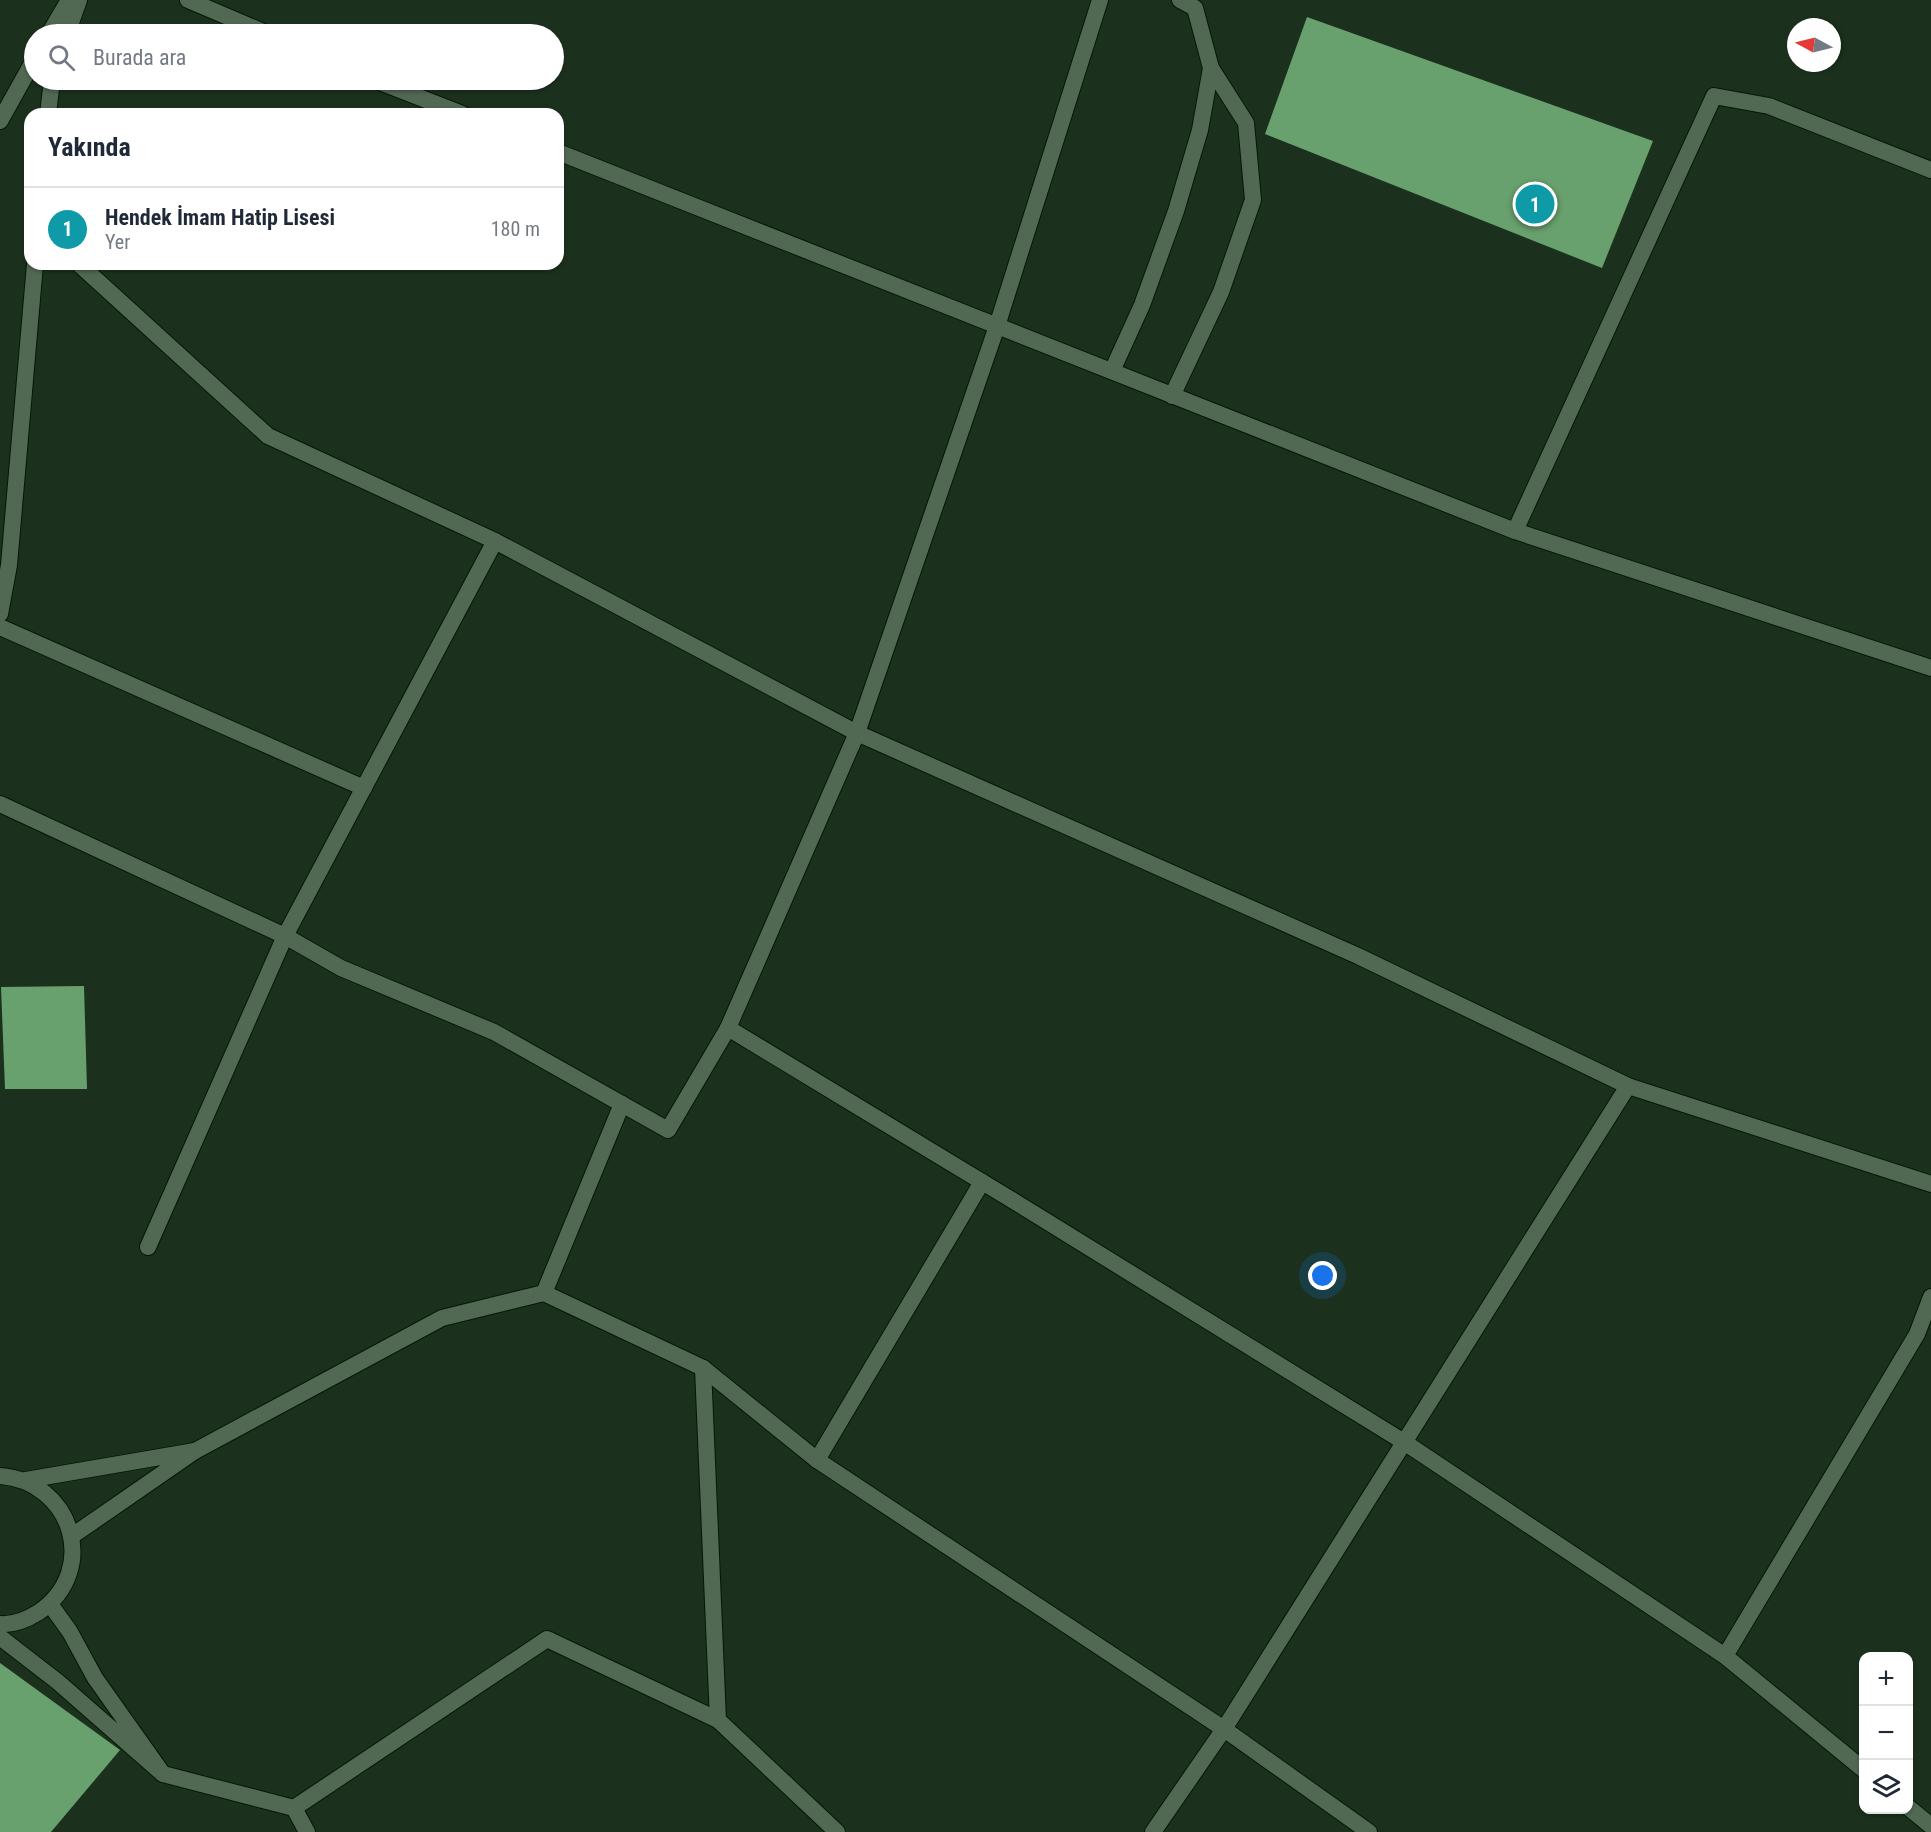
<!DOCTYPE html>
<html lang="tr">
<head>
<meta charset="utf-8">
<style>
	body { margin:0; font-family:"Roboto Condensed",sans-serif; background:#f6f6f7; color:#1f2937 }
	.controls { position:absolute; right:18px; bottom:18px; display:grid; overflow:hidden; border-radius:12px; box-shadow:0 2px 4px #0004 }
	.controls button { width:54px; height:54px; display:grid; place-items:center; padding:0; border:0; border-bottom:2px solid #e0e1e3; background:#fff; color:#1f2937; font:30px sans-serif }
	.compass { position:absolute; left:1787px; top:18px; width:54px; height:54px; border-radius:50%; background:#fff; box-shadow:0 2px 4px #0004; rotate:277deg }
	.you { position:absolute; left:1323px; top:1276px; width:21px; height:21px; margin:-15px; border:4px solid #fff; border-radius:50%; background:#1a73e8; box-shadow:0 0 0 9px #1a73e833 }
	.badge { display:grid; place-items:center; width:39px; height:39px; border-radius:50%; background:#d93025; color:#fff; font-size:20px; font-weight:700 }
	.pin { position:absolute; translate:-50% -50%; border:3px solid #fff; box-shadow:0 2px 6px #0006 }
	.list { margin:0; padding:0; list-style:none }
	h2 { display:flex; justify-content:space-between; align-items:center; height:78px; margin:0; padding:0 24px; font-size:26px }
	h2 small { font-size:20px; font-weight:400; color:#747a83 }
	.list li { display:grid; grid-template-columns:39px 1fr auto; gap:18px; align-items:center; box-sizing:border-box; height:84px; padding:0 24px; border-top:2px solid #e0e1e3 }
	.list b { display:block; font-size:22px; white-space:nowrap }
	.list p { margin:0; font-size:20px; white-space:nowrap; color:#747a83 }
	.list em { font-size:20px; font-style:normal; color:#747a83 }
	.icon { flex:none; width:33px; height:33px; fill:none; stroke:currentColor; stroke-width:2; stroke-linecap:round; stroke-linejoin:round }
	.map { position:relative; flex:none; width:1931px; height:1832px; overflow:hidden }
	.search { position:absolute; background:#fff; box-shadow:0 2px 4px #0004; left:24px; top:24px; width:540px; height:66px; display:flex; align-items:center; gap:15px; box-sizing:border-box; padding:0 21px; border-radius:33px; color:#747a83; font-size:22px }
	.panel { position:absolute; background:#fff; box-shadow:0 2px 4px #0004; left:24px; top:108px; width:540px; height:162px; border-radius:18px }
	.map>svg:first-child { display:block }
	.building { fill:#69a16e }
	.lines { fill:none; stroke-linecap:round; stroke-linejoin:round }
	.minor-casing { stroke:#041806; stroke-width:18 }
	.secondary-casing { stroke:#041806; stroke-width:18 }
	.minor { stroke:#516952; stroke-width:16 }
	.secondary { stroke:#516952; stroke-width:16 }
</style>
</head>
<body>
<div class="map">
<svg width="1931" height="1832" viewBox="0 0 1931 1832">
	<rect width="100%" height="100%" fill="#1b311d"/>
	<g class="building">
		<path d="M1307,17L1653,141L1602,268L1265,134Z"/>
		<path d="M84,986L87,1089H5L1,987Z"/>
		<path d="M0,1663L120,1750L51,1832H0Z"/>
	</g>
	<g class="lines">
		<g class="minor-casing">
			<g id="minor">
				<path d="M49,34L69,0"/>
				<path d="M0,121L34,60"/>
				<path d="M79,264L268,436L495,541L857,733L1358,956L1628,1086L1931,1184"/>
				<path d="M1112,371L1142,305L1176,211L1200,130L1211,68L1195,8L1180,0"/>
				<path d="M1172,396L1221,292L1253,200L1246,123L1211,68"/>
				<path d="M1515,531L1714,96L1769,106L1931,170"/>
				<path d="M0,627L364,788"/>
				<path d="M0,804L285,936L341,968L494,1032L668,1130L728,1028L857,733L997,326L1100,0"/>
				<path d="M728,1028L1012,1200L1404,1442L1725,1656L1864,1770"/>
				<path d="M148,1247L285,936L495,541"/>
				<path d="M544,1293L703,1368L817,1460L1224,1729L1628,1086"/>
				<path d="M703,1368L718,1720L837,1832"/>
				<path d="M195,1451L442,1318L544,1293L622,1104"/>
				<path d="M817,1460L982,1182"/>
				<path d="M0,1476C72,1481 100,1570 39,1612C28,1619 13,1625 0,1624"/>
				<path d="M26,1480L195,1451L72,1536"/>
				<path d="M0,1637L58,1682L163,1774L95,1678L70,1632L50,1604"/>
				<path d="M1725,1656L1917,1334L1931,1297"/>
				<path d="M163,1774L294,1808L307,1832"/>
				<path d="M1908,1807L1931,1826"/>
				<path d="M294,1808L547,1639L718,1720"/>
				<path d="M1153,1832L1224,1729L1369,1832"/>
			</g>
		</g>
		<g class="secondary-casing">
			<g id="secondary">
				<path d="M188,0L268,34"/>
				<path d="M67,34L79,0"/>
				<path d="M375,80L462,114"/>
				<path d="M48,114L52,80"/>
				<path d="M558,152L1515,531L1931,668"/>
				<path d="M0,614L9,565L35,264"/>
			</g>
		</g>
		<use href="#minor" class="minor"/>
		<use href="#secondary" class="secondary"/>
	</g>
</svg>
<div class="controls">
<button>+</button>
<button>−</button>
<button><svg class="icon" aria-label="layers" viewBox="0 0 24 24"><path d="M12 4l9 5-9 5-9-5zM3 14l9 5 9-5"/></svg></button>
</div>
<svg class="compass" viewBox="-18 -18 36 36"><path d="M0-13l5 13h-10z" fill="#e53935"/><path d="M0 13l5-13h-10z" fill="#747a83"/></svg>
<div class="you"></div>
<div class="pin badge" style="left:1535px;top:204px;background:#0f9aa8">1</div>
<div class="search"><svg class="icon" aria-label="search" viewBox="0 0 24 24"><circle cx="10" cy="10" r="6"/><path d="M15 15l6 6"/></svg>Burada ara</div>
<section class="panel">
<h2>Yakında<small></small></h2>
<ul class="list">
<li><span class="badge" style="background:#0f9aa8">1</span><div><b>Hendek İmam Hatip Lisesi</b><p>Yer</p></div><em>180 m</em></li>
</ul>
</section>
</div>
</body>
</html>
